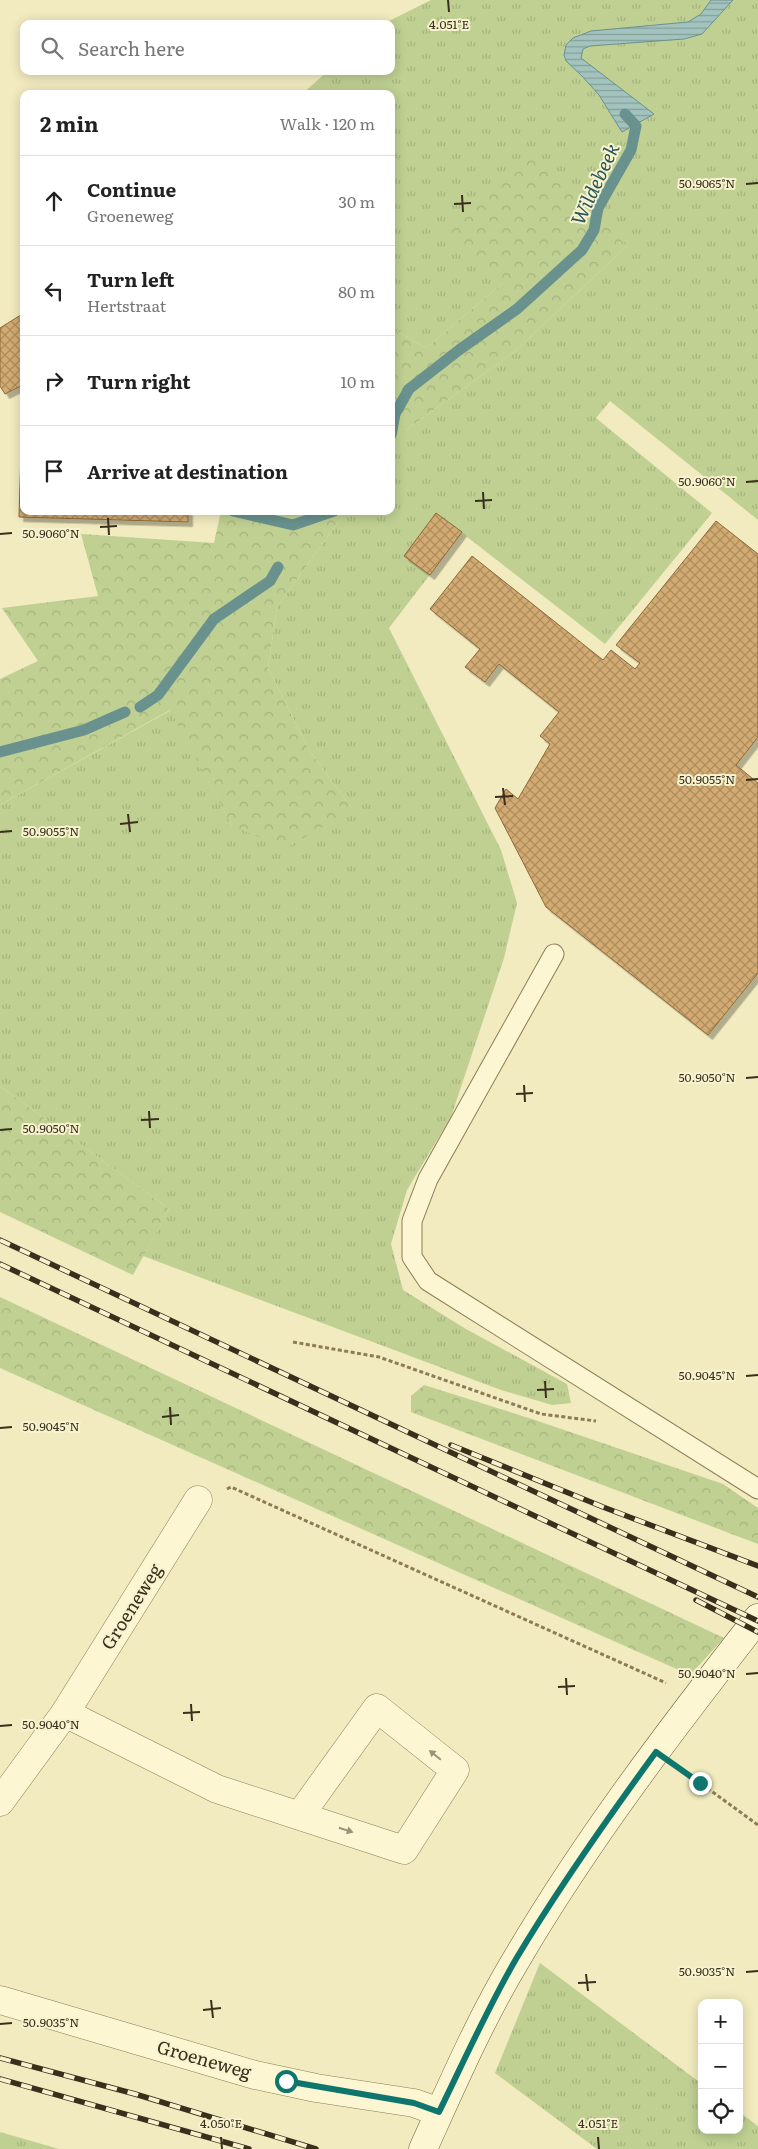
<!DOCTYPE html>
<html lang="en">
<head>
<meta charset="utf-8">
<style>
	body { margin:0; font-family:Literata,serif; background:#f2f2f2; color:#222 }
	.controls { position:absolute; right:15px; bottom:15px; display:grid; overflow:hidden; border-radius:10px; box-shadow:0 2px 12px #0003 }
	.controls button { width:45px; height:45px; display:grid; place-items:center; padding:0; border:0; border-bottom:1px solid #e0e0e0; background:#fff; color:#222; font:25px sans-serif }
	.stop { position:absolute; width:15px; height:15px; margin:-11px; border:4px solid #0f766e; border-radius:50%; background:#fff }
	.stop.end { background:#0f766e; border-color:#fff; box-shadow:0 1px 5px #0008 }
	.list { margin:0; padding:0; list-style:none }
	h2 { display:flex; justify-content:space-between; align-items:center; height:65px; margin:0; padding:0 20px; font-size:21px }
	h2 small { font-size:16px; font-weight:400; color:#767676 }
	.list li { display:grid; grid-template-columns:32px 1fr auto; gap:15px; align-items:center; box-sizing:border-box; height:90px; padding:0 20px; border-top:1px solid #e0e0e0 }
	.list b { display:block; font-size:19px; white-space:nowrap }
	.list p { margin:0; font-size:16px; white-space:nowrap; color:#767676 }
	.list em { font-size:16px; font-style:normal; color:#767676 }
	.icon { flex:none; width:28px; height:28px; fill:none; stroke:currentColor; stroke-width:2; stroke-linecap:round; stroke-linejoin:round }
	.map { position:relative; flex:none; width:758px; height:2149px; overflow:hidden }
	.search { position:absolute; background:#fff; box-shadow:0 2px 12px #0003; left:20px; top:20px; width:375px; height:55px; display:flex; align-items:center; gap:12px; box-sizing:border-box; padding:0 18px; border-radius:10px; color:#767676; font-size:19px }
	.panel { position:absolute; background:#fff; box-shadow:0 2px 12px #0003; left:20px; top:90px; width:375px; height:425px; border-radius:10px }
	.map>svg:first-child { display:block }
	.grass { fill:url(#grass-tufts) }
	.forest { fill:url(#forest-crowns) }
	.water { fill:url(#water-rules); stroke:#69928e }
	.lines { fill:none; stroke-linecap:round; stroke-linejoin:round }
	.stream { stroke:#69928e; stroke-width:11 }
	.building { fill:url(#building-cross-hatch); stroke:#8d6939; filter:url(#shadow) }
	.lane-casing { stroke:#8c7c56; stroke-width:21 }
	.street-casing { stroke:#8c7c56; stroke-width:29 }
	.secondary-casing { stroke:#6e5c39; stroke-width:29 }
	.path { stroke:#8c7c56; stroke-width:3; stroke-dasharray:4 2.5; stroke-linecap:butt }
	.lane { stroke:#fcf6d3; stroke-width:19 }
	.street { stroke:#fcf6d3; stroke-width:28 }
	.secondary { stroke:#fcf6d3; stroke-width:28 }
	.rail-casing { stroke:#3a2f1c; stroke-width:5.5 }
	.rail { stroke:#f8f3cf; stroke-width:4; stroke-dasharray:11; stroke-linecap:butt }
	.oneway { fill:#9b9278 }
	.route { stroke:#0f766e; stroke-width:6 }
	.ticks { fill:none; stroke:#3a2f1c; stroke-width:2 }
	.labels { text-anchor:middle; stroke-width:4; stroke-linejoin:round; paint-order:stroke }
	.street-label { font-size:18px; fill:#3a2f1c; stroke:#f8f3cf }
	.water-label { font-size:19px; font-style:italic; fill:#29565b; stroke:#f8f3cf }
	.ticks-label { font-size:12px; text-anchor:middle; fill:#3a2f1c; stroke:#f8f3cf; stroke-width:4; stroke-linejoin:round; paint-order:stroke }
</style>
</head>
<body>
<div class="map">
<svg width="758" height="2149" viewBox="0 0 758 2149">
	<defs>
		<pattern id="grass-tufts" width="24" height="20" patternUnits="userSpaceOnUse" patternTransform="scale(1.25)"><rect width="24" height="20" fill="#bfd092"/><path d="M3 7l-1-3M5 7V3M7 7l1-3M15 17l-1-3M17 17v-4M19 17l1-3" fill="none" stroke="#a5b37d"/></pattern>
		<pattern id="forest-crowns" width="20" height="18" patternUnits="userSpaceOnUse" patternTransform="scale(1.25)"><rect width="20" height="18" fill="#bfd092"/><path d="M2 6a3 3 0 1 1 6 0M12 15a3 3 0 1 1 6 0" fill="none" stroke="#a5b37d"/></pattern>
		<pattern id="water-rules" width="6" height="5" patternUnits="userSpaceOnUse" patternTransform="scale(1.25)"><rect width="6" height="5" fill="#a3c3bf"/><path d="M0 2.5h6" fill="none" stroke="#869f9a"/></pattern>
		<pattern id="building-cross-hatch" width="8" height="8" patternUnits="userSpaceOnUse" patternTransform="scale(1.25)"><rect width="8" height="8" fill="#d3ab72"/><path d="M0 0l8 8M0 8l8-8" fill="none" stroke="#ac8c5d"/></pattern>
		<filter id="shadow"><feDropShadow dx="4.5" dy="4.5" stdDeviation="0" flood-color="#0004"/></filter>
	</defs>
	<rect width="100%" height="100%" fill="#f2ebbf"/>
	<g class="grass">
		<path d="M431,0H758V520L610,401L596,418L712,513L605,644L462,533L389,628L501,850L517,903L504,958L451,1117L407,1190L391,1244L403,1290L466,1329L567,1384L571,1403L552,1405L501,1390L143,1256L169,1209L0,1086V805L171,710L232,826L353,810L309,750L268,668L277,607L346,511H391V441L514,352L627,246L503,283L426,348L391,328V94H302L328,71H391V24H383Z"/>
		<path d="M540,1963L702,2084V2130H739V2112L758,2126V2149H597L495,2073Z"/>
		<path d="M0,2132L59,2149H0Z"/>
	</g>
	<g class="forest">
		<path d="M530,152L627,246L514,352L391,441V328L426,348L503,283L449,230Z"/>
		<path d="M221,511H346L277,607L268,668L309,750L353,810L286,848L232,826L170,710L0,805V679L38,661L2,608L98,596L81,534L214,543Z"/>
		<path d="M0,1086L169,1209L133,1275L0,1212Z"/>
		<path d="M0,1297L724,1638L690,1675L0,1368Z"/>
		<path d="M424,1385L532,1419L723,1484L758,1508V1544L411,1412V1396Z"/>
	</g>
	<path class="water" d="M711,0H733L702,34L684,39L590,46L583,49L581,58L654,114L622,132L599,95L582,76L566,61L564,55L566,45L573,38L591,31L688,22L701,14Z"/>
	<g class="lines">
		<g class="stream">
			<path d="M391,435L395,414L409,389L459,350L517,309L582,250L594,230L598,208L631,150L636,126L625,114"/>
			<path d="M233,511L293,525L334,511"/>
			<path d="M140,707L158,695L214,619L270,581L278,567"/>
			<path d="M0,752L84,730L125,712"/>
		</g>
	</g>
	<g class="building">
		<path d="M24,313V511H188V522L19,517L23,385L5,394L0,386V328Z"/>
		<path d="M436,513L462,532L430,575L404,556Z"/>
		<path d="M716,521L758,554V737L736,765L758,783V973L708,1035L546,907L495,808L506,789L518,799L550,744L540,736L559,712L499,664L485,682L465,667L480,649L430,609L472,556L603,660L611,650L635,669L640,663L616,645Z"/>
	</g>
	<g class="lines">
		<g class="lane-casing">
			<path id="lane" d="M554,954L428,1179L412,1221V1257L428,1281L758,1489"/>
		</g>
		<g class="street-casing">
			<g id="street">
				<path d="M65,1713L217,1789L404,1850L455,1770L377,1708L300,1815"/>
				<path d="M0,1802L65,1713L198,1500"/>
				<path d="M0,2000L255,2075L316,2088L414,2103L439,2112"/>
			</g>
		</g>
		<g class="secondary-casing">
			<path id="secondary" d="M423,2149C452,2085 480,2020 516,1960C587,1839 672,1728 758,1618"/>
		</g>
		<g class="path">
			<path d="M293,1342L379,1357L541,1414L596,1421"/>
			<path d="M227,1489L231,1487L666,1683"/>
			<path d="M681,1769L758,1825"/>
		</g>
		<use href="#lane" class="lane"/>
		<use href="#street" class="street"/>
		<use href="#secondary" class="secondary"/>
		<g class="rail-casing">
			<g id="rail">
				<path d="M0,1240L758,1597"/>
				<path d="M0,1264L758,1621"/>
				<path d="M451,1445L603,1507L758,1566"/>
				<path d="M696,1600L758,1632"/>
				<path d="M0,2058L135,2094L316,2149"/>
				<path d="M0,2079L249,2149"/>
			</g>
		</g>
		<use href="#rail" class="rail"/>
	</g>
	<defs><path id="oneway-solid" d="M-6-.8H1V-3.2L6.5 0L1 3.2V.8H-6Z" transform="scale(1.25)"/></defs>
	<g class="oneway">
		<use href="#oneway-solid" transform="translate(435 1755) rotate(-141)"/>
		<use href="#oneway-solid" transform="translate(346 1830) rotate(18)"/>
	</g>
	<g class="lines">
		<path class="route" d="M286,2081L414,2103L439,2112C464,2061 487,2009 516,1959C559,1887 607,1819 656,1752L700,1783"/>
	</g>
	<path class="ticks" d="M448,0L449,12M746,184L758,183M462,195L463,212M454,204L471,203M746,482L758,481M483,492L484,509M475,501L492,500M108,518L109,535M100,527L117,526M0,534L12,533M746,780L758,779M503,788L505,805M495,797L513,796M128,814L130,832M120,824L138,822M0,832L12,831M746,1078L758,1077M524,1085L525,1102M516,1094L533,1093M149,1111L150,1128M141,1120L159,1119M0,1130L12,1129M746,1376L758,1375M545,1381L546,1398M537,1390L554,1389M170,1407L171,1425M162,1417L179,1415M0,1428L12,1427M746,1674L758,1673M566,1678L567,1695M558,1687L575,1686M191,1704L192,1721M183,1713L200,1712M0,1726L12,1725M746,1972L758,1971M586,1974L588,1991M578,1983L596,1982M211,2000L213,2018M203,2010L221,2008M0,2024L12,2023M221,2137L222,2149M598,2137L599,2149"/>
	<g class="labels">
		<g class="street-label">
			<text transform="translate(132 1607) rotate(-58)" y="6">Groeneweg</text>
			<text transform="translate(204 2060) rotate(16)" y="6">Groeneweg</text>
		</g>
		<g class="water-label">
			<text transform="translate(595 184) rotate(-65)" y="7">Wildebeek</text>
		</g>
	</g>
	<g class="ticks-label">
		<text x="449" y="29">4.051°E</text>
		<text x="707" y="188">50.9065°N</text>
		<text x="707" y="486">50.9060°N</text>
		<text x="51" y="538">50.9060°N</text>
		<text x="707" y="784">50.9055°N</text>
		<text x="51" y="836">50.9055°N</text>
		<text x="707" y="1082">50.9050°N</text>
		<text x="51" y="1133">50.9050°N</text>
		<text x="707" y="1380">50.9045°N</text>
		<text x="51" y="1431">50.9045°N</text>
		<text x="707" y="1678">50.9040°N</text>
		<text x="51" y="1729">50.9040°N</text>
		<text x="707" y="1976">50.9035°N</text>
		<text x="51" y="2027">50.9035°N</text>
		<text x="221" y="2128">4.050°E</text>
		<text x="598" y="2128">4.051°E</text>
	</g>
</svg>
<div class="controls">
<button>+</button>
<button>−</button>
<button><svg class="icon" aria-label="locate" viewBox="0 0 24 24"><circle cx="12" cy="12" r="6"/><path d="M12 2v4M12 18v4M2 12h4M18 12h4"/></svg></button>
</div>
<div class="stop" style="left:286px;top:2081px"></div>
<div class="stop end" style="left:700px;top:1783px"></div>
<div class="search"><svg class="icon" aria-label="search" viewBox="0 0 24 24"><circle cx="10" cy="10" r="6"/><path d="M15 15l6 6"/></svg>Search here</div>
<section class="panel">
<h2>2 min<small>Walk · 120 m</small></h2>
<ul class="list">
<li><svg class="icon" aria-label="ahead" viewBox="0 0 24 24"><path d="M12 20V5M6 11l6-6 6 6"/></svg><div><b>Continue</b><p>Groeneweg</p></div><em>30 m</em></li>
<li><svg class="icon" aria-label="left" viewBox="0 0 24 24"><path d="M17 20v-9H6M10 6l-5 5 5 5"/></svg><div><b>Turn left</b><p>Hertstraat</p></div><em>80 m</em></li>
<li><svg class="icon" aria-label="right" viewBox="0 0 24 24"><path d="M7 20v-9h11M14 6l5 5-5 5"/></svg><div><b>Turn right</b></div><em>10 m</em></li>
<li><svg class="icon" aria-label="arrive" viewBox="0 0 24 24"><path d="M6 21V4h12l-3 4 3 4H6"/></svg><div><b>Arrive at destination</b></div></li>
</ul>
</section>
</div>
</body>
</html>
